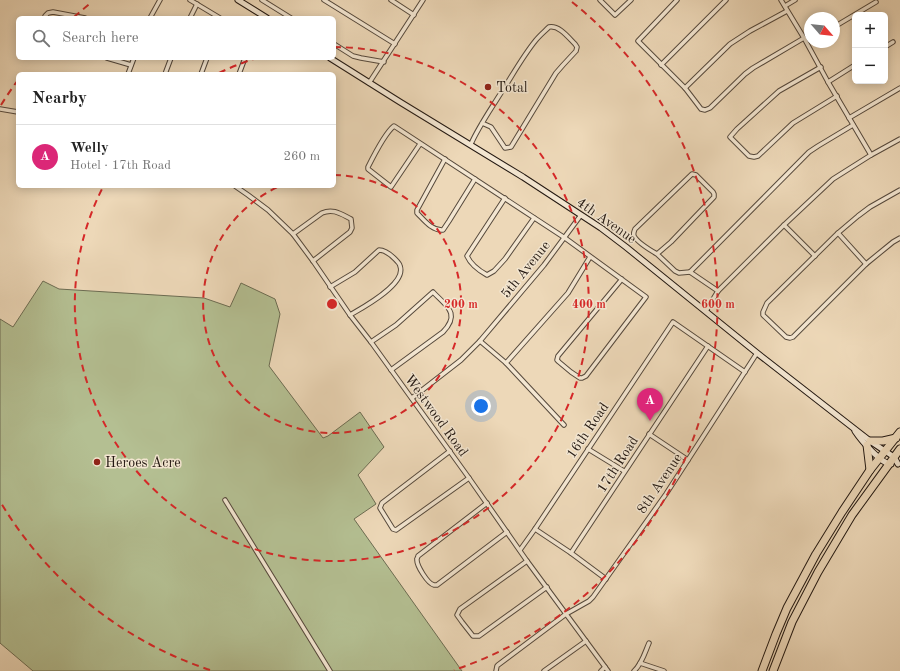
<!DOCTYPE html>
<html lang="en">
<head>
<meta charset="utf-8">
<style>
	body { margin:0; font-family:"Old Standard TT",serif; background:#f6f6f6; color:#222 }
	.controls { position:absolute; right:12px; top:12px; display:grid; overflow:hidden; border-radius:6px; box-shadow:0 2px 10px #0003 }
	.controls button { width:36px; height:36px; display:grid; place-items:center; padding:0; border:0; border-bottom:1px solid #e0e0e0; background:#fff; color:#222; font:20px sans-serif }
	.compass { position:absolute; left:804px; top:12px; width:36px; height:36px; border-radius:50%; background:#fff; box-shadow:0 2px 10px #0003; rotate:118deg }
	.you { position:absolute; left:481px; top:406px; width:14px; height:14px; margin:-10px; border:3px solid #fff; border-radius:50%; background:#1a73e8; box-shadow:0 0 0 6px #1a73e833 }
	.badge { display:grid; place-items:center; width:26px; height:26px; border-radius:50%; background:#db2777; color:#fff; font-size:13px; font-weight:700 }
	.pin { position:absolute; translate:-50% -33px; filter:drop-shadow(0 1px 2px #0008) }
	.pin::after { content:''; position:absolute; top:21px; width:14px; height:12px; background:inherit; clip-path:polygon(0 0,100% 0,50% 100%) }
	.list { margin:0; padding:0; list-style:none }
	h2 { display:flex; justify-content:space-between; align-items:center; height:52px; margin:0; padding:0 16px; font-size:17px }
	h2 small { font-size:13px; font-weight:400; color:#767676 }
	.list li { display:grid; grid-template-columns:26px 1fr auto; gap:12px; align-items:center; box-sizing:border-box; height:64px; padding:0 16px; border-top:1px solid #e0e0e0 }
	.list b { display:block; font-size:15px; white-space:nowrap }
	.list p { margin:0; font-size:13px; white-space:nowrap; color:#767676 }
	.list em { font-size:13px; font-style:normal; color:#767676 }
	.icon { flex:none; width:22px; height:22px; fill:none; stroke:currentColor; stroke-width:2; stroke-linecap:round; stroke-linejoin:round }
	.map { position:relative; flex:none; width:900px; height:671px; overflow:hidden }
	.search { position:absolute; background:#fff; box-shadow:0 2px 10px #0003; left:16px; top:16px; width:320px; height:44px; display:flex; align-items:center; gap:10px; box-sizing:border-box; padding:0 14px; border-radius:6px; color:#767676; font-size:15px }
	.panel { position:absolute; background:#fff; box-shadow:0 2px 10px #0003; left:16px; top:72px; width:320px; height:116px; border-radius:6px }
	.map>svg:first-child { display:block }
	.green { fill:#b4bf92; stroke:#6c6c52 }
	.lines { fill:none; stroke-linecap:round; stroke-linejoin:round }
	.street-casing { stroke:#56493c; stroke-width:5.5 }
	.secondary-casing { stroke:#241912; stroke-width:7 }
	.highway-casing { stroke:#241912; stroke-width:9 }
	.street { stroke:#f3e6d1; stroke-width:3.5 }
	.secondary { stroke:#f3e6d1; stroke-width:5 }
	.highway { stroke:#edd8b8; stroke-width:7 }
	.ring { fill:none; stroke:#d62828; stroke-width:2; stroke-dasharray:7 5 }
	.poi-dot { fill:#8f2418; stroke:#f3e6d1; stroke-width:1.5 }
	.labels { text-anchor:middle; stroke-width:3; stroke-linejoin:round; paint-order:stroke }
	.poi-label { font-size:14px; fill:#241912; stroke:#f3e6d1; text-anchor:start }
	.street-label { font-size:14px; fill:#241912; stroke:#f3e6d1 }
	.centre { fill:#d62828; stroke:#f3e6d1; stroke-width:2 }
	.ring-label { font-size:12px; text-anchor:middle; font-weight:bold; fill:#d62828; stroke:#f3e6d1; stroke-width:3; stroke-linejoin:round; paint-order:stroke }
</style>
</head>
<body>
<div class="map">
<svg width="900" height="671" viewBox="0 0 900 671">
	<rect width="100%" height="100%" fill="#edd8b8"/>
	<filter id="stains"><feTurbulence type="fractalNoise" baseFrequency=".005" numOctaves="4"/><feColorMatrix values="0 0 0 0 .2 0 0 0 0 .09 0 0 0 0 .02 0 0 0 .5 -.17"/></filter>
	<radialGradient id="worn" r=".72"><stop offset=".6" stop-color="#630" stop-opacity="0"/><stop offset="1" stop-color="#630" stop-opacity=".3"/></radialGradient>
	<path class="green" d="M43,281L59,289L204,298L230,307L241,283L275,299L280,314L269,366L323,438L328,436L360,412L384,447L358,475L376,504L354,519L462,671H33L0,643V319L13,327Z"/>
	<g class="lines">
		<g class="street-casing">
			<g id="street">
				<path d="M190,0L220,18"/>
				<path d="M262,0L291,18"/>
				<path d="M324,0L395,44"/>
				<path d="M391,0L414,15"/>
				<path d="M600,0L615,15L631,0"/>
				<path d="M677,0L638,41L685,88L698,105L701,109L705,110L710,108L745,74L753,68L804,38"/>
				<path d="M781,0L804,38L828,82L871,155"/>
				<path d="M785,6L795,0"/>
				<path d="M45,18V16L48,13L53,12L85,18"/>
				<path d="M150,18L160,0"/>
				<path d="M190,18L197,4"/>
				<path d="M834,27L876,2"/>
				<path d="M334,44L353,56L361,58L384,62"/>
				<path d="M885,47L893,42"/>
				<path d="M107,58L131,65"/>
				<path d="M661,65L726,0"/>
				<path d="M821,67L779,91L737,129L730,137L749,156L754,157L758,156L793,123L837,96"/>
				<path d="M128,74L134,58"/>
				<path d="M165,74L171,58"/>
				<path d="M201,74L207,58"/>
				<path d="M239,74L245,58"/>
				<path d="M828,82L855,65"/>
				<path d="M369,83L423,0"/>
				<path d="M685,88L730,44L750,31L787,11"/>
				<path d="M0,109L18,112"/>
				<path d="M849,118L900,88"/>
				<path d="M420,144L391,187L368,169V167C373,157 385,133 394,126L565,238L646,297L586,376L582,378H580L571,372L559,362L557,360L558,356L622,279"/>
				<path d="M471,144C478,128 489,112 499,96C511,78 522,57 536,40C540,35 545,31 549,27C559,25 568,37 575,44L577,47L576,51L563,65L556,73L511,147L505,148L491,127L482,123"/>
				<path d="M445,159L417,210V213C424,220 432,231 443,230L449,221L475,179"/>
				<path d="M235,186L248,195L268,210L293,234L313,261L350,315L371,342L469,478L527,561L608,671"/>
				<path d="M900,190L870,207L858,216L838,233L767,303L763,312V315L786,337L790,338L793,337L866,264L893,242L900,238"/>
				<path d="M505,198L467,256C471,265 478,270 487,275L494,271L505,259L534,218"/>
				<path d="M784,225L815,256"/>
				<path d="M838,233L866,264"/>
				<path d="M293,234L322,213C333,208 341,214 351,219L352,228L350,232L313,261"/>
				<path d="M657,254C650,250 638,243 634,236C633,233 634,232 635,229L692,174L696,175L713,192L714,194V197L671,242L657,254L675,271L679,273L690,272"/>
				<path d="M330,287L355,272L379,250C385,250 391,255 395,259C397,261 400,264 400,266C407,284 362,308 350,315"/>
				<path d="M718,291L690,272L809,152L818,146L853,125"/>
				<path d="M706,311L718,291L784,225L833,179L871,155L900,139"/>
				<path d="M480,341L506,363"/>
				<path d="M371,342L396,325L433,292C446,306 461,313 443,332L391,370"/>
				<path d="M412,398L461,360L480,341L544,265L581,215"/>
				<path d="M564,425L506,363L568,293L590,257"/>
				<path d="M649,434L688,460"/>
				<path d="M588,449L624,471"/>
				<path d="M450,451L382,503L380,508L393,529L396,530L469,478"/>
				<path d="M225,500L330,671"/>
				<path d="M487,503L418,556C418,557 417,558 417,559C416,565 428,584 434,585C435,585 436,585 437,585L507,532"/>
				<path d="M535,529L571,553L606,579"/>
				<path d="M520,550L535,529L673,322L745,372"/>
				<path d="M571,553L708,346"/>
				<path d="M527,561L460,609L457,615L462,622L473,636H479L547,587"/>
				<path d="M640,663L664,671"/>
				<path d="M496,671L497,666L498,665L566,614L589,601L593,597L666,494L757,353"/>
				<path d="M544,671L586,641"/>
				<path d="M601,671L605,667"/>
				<path d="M634,671C642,664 645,652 649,643"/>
			</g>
		</g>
		<g class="secondary-casing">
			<g id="secondary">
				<path d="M238,0L267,18"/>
				<path d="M330,58L400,102L523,177L601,228L626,247L757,353L852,427L870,441L894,457L898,464"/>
				<path d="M855,431C861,440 881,464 891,464"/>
			</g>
		</g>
		<g class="highway-casing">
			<g id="highway">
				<path d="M870,441H883L896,438"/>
				<path d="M867,445L870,470"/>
				<path d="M762,671L776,634L787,608L816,554L842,512L870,470L900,432"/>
				<path d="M773,671L792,622L818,572L852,515L900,449"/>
			</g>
		</g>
		<use href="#street" class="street"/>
		<use href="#secondary" class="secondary"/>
		<use href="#highway" class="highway"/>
	</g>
	<g class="ring">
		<path d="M334 175A129 129 0 1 1 280 186"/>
		<path d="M219 73A257 257 0 0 1 257 58M334 47A257 257 0 1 1 103 187"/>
		<path d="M210 670A386 386 0 0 1 1 503M1 105A386 386 0 0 1 18 80M74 17A386 386 0 0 1 92 2M572 2A386 386 0 0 1 454 670"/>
	</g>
	<g class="poi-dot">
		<circle cx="488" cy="87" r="4"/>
		<circle cx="97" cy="462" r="4"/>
	</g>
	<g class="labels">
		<g class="poi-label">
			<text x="496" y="92">Total</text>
			<text x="105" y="467">Heroes Acre</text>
		</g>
		<g class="street-label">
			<text transform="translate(607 220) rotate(35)" y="5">4th Avenue</text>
			<text transform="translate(525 269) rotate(-51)" y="5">5th Avenue</text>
			<text transform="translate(437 415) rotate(54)" y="5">Westwood Road</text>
			<text transform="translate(587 430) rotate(-56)" y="5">16th Road</text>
			<text transform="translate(617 464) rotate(-57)" y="5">17th Road</text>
			<text transform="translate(659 483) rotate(-56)" y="5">8th Avenue</text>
		</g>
	</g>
	<circle cx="332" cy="304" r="6" class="centre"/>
	<g class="ring-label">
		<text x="461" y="308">200 m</text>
		<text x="589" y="308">400 m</text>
		<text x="718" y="308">600 m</text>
	</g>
	<rect width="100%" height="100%" filter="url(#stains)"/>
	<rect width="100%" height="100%" fill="url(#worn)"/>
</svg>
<div class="controls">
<button>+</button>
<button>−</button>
</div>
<svg class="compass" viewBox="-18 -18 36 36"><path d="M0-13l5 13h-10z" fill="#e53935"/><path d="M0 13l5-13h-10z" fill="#767676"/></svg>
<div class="you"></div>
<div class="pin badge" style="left:650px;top:421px">A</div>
<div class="search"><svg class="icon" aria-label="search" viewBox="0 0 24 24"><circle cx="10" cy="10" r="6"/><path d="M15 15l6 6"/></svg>Search here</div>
<section class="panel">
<h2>Nearby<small></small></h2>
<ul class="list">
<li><span class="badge">A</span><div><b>Welly</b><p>Hotel · 17th Road</p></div><em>260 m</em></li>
</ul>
</section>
</div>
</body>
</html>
